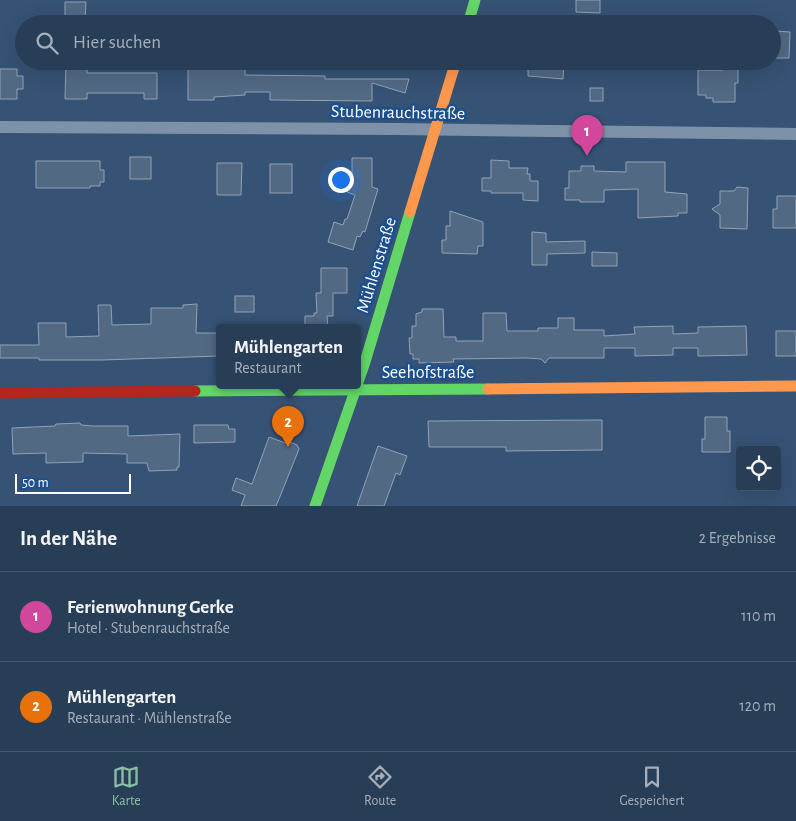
<!DOCTYPE html>
<html lang="de">
<head>
<meta charset="utf-8">
<style>
	body { margin:0; font-family:"Alegreya Sans",sans-serif; background:#30455d; color:#f1f3f6 }
	.controls { position:absolute; right:15px; bottom:15px; display:grid; overflow:hidden; border-radius:5px; box-shadow:0 5px 20px #0002 }
	.controls button { width:45px; height:45px; display:grid; place-items:center; padding:0; border:0; border-bottom:1px solid #44576d; background:#283e57; color:#f1f3f6; font:25px sans-serif }
	.scale { position:absolute; left:15px; bottom:12px; width:116px; box-sizing:border-box; padding-left:5px; border:2px solid #fff; border-top:0; font-size:14px; line-height:18px; white-space:nowrap; color:#fff; -webkit-text-stroke:4px #1b4f8f; paint-order:stroke }
	.you { position:absolute; left:340px; top:179px; width:18px; height:18px; margin:-12px; border:4px solid #fff; border-radius:50%; background:#1a73e8; box-shadow:0 0 0 8px #1a73e833 }
	.badge { display:grid; place-items:center; width:32px; height:32px; border-radius:50%; background:#8abfa5; color:#fff; font-size:16px; font-weight:700 }
	.pin { position:absolute; translate:-50% -41px; filter:drop-shadow(0 1px 2px #0008) }
	.pin::after { content:''; position:absolute; top:26px; width:18px; height:15px; background:inherit; clip-path:polygon(0 0,100% 0,50% 100%) }
	.popup { position:absolute; left:216px; top:324px; width:145px; height:65px; box-sizing:border-box; display:grid; place-content:center; border-radius:5px; background:#283e57; filter:drop-shadow(0 1px 4px #0005); font-size:16px; white-space:nowrap; color:#a5aeba }
	.popup b { font-size:19px; color:#f1f3f6 }
	.popup::after { content:''; position:absolute; left:50%; top:100%; margin-left:-10px; border:10px solid transparent; border-top-color:#283e57 }
	.list { margin:0; padding:0; list-style:none }
	h2 { display:flex; justify-content:space-between; align-items:center; height:65px; margin:0; padding:0 20px; font-size:21px }
	h2 small { font-size:16px; font-weight:400; color:#a5aeba }
	.list li { display:grid; grid-template-columns:32px 1fr auto; gap:15px; align-items:center; box-sizing:border-box; height:90px; padding:0 20px; border-top:1px solid #44576d }
	.list b { display:block; font-size:19px; white-space:nowrap }
	.list p { margin:0; font-size:16px; white-space:nowrap; color:#a5aeba }
	.list em { font-size:16px; font-style:normal; color:#a5aeba }
	.icon { flex:none; width:28px; height:28px; fill:none; stroke:currentColor; stroke-width:2; stroke-linecap:round; stroke-linejoin:round }
	.map { position:relative; flex:none; width:796px; height:506px; overflow:hidden }
	.search { position:absolute; background:#283e57; box-shadow:0 5px 20px #0002; left:15px; right:15px; top:15px; height:55px; display:flex; align-items:center; gap:12px; box-sizing:border-box; padding:0 18px; border-radius:28px; color:#a5aeba; font-size:19px }
	.sheet { height:245px; background:#283e57 }
	nav { display:flex; justify-content:space-around; align-items:center; box-sizing:border-box; height:70px; border-top:1px solid #44576d; background:#283e57; font-size:14px; color:#a5aeba }
	nav a { display:grid; justify-items:center; gap:2px }
	nav .on { color:#8abfa5 }
	.map>svg:first-child { display:block }
	.building { fill:#526984; stroke:#92a2b6 }
	.lines { fill:none; stroke-linecap:round; stroke-linejoin:round }
	.street { stroke:#7d92a8; stroke-width:12 }
	.fast { stroke:#63d668; stroke-width:11 }
	.slow { stroke:#ff974d; stroke-width:11 }
	.jam { stroke:#b3261e; stroke-width:11 }
	.labels { text-anchor:middle; stroke-width:5; stroke-linejoin:round; paint-order:stroke }
	.street-label { font-size:18px; fill:#fff; stroke:#1b4f8f }
</style>
</head>
<body>
<div class="map">
<svg width="796" height="506" viewBox="0 0 796 506">
	<rect width="100%" height="100%" fill="#365274"/>
	<g class="building">
		<path d="M576,0H600V13L576,12Z"/>
		<path d="M65,2H86L85,21L81,20V24H65Z"/>
		<path d="M776,31L790,32L789,58H772V34H776Z"/>
		<path d="M66,61H80V65H87V73H157V99H144V93H87V99H65Z"/>
		<path d="M528,61H564L563,79L528,76Z"/>
		<path d="M245,64V75L325,76V79H409L405,93L372,83V101L270,100V92H245V95L214,97V100H188V68H196V65Z"/>
		<path d="M723,68H738V83H735V102H713V98H706V95H698V70H723Z"/>
		<path d="M0,69H17V76H23V89H17V99H0Z"/>
		<rect x="590" y="88" width="13" height="13"/>
		<rect x="130" y="157" width="21" height="22"/>
		<path d="M352,158H372V187L378,189L365,232L363,231L360,237L357,236L353,250L328,242L334,222L343,225L345,219H347L355,195L347,192L352,176Z"/>
		<path d="M491,160L509,161V168H528L527,174H530V181H538V201L523,200V193H491V191H482V178H491Z"/>
		<path d="M36,161H100V170H104V182H100V186H90V188H36Z"/>
		<path d="M626,162H665V192L687,194V213H678V216L638,218V189L604,190V202H580V200H565V188H569V171H581V166H594V171L626,172Z"/>
		<path d="M217,163H242L241,195H217Z"/>
		<rect x="270" y="164" width="22" height="29"/>
		<path d="M737,187L748,188L747,229L720,228V215L712,209L720,204V191H734Z"/>
		<path d="M777,196H796V228H773V209H777Z"/>
		<path d="M450,211L483,222V246H478L477,254L442,253V240H446V226H450Z"/>
		<path d="M532,232L546,233V242L585,241V253L547,254V265H532Z"/>
		<path d="M592,252L617,253V266H592Z"/>
		<path d="M321,268H347V293H333V316H327L328,328H305V316H314V313H317L316,293H321Z"/>
		<rect x="235" y="296" width="19" height="16"/>
		<path d="M197,304L196,333H219V356L102,360H39V358H0V345H39L38,323H66V337L99,336L98,305H111L112,325L151,324V308H183V305Z"/>
		<path d="M422,309H443L444,337H456V341H483V313H506L507,331H538V328H558V318H574V330H604V336L635,334L634,327L673,326V334L698,333V327L746,326L747,355L698,356V348H673V355L635,356V348H604V358H549L545,363L541,359L527,358L453,359L454,362L419,363V359H413V354H410L409,338H412V326H416V314L422,312Z"/>
		<rect x="776" y="331" width="20" height="25"/>
		<path d="M705,417H727V431H730V452H702V439H705Z"/>
		<path d="M602,420V450L506,451V447H429L428,421Z"/>
		<path d="M80,423L81,425L93,426H128V436L180,434L179,467H177V470L149,471L147,463H127V454L83,453V462L46,463V453L13,454L12,428L55,426L56,424Z"/>
		<path d="M194,425H228L229,429H235V442L194,443Z"/>
		<path d="M269,437L288,444L290,442L297,445L299,449L281,494L276,506H241L245,495L232,490L236,478L252,484Z"/>
		<path d="M378,446L407,456L400,475L396,473L384,506H357Z"/>
	</g>
	<g class="lines">
		<path class="street" d="M0,127L398,129L796,134"/>
		<g class="fast">
			<path d="M468,24L475,0"/>
			<path d="M195,391L488,389"/>
			<path d="M315,506L365,362L410,212"/>
		</g>
		<g class="slow">
			<path d="M410,212L456,61"/>
			<path d="M488,389L796,386"/>
		</g>
		<path class="jam" d="M0,393L195,391"/>
	</g>
	<g class="labels">
		<g class="street-label">
			<text transform="translate(398 112) rotate(1)" y="6">Stubenrauchstraße</text>
			<text transform="translate(376 265) rotate(-73)" y="6">Mühlenstraße</text>
			<text x="428" y="378">Seehofstraße</text>
		</g>
	</g>
</svg>
<div class="controls">
<button><svg class="icon" aria-label="locate" viewBox="0 0 24 24"><circle cx="12" cy="12" r="6"/><path d="M12 2v4M12 18v4M2 12h4M18 12h4"/></svg></button>
</div>
<div class="scale">50 m</div>
<div class="you"></div>
<div class="pin badge" style="left:587px;top:156px;background:#d1479c">1</div>
<div class="pin badge" style="left:288px;top:447px;background:#e8710a">2</div>
<div class="popup"><b>Mühlengarten</b>Restaurant</div>
<div class="search"><svg class="icon" aria-label="search" viewBox="0 0 24 24"><circle cx="10" cy="10" r="6"/><path d="M15 15l6 6"/></svg>Hier suchen</div>
</div>
<section class="sheet">
<h2>In der Nähe<small>2 Ergebnisse</small></h2>
<ul class="list">
<li><span class="badge" style="background:#d1479c">1</span><div><b>Ferienwohnung Gerke</b><p>Hotel · Stubenrauchstraße</p></div><em>110 m</em></li>
<li><span class="badge" style="background:#e8710a">2</span><div><b>Mühlengarten</b><p>Restaurant · Mühlenstraße</p></div><em>120 m</em></li>
</ul>
</section>
<nav>
<a class="on"><svg class="icon" aria-label="map" viewBox="0 0 24 24"><path d="M3 6l6-2 6 2 6-2v14l-6 2-6-2-6 2zM9 4v14M15 6v14"/></svg>Karte</a>
<a><svg class="icon" aria-label="directions" viewBox="0 0 24 24"><path d="M12 3l9 9-9 9-9-9zM9 14v-3h6M13 9l2 2-2 2"/></svg>Route</a>
<a><svg class="icon" aria-label="saved" viewBox="0 0 24 24"><path d="M7 4h10v16l-5-4-5 4z"/></svg>Gespeichert</a>
</nav>
</body>
</html>
